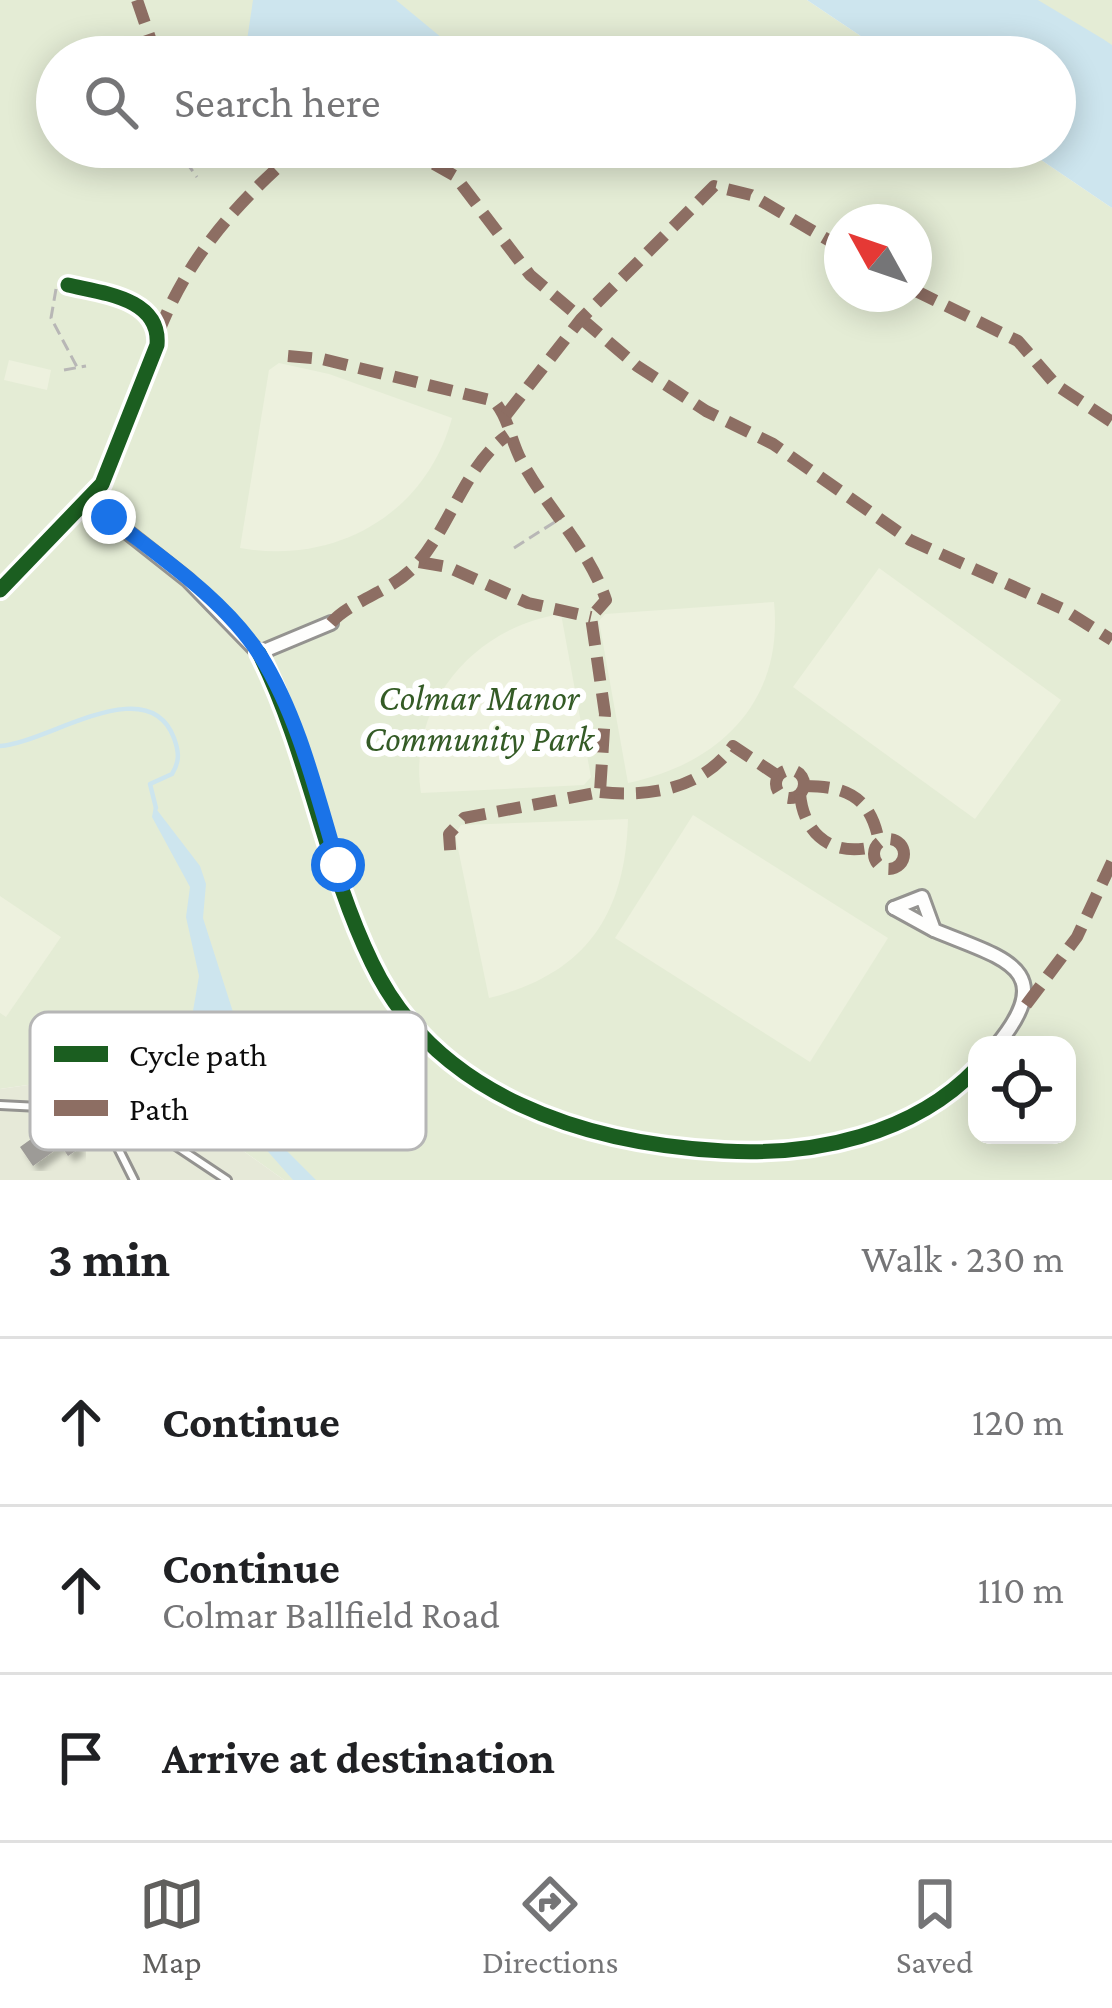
<!DOCTYPE html>
<html lang="en">
<head>
<meta charset="utf-8">
<style>
	body { margin:0; font-family:"Crimson Pro",serif; background:#f2f2f2; color:#202124 }
	.controls { position:absolute; right:36px; bottom:36px; display:grid; overflow:hidden; border-radius:24px; box-shadow:0 6px 30px #0003 }
	.controls button { width:108px; height:108px; display:grid; place-items:center; padding:0; border:0; border-bottom:3px solid #e0e0e0; background:#fff; color:#202124; font:60px sans-serif }
	.compass { position:absolute; left:824px; top:204px; width:108px; height:108px; border-radius:50%; background:#fff; box-shadow:0 6px 30px #0003; rotate:310deg }
	.stop { position:absolute; width:36px; height:36px; margin:-27px; border:9px solid #1a73e8; border-radius:50%; background:#fff }
	.stop.end { background:#1a73e8; border-color:#fff; box-shadow:0 3px 12px #0008 }
	.list { margin:0; padding:0; list-style:none }
	h2 { display:flex; justify-content:space-between; align-items:center; height:156px; margin:0; padding:0 48px; font-size:51px }
	h2 small { font-size:39px; font-weight:400; color:#757577 }
	.list li { display:grid; grid-template-columns:78px 1fr auto; gap:36px; align-items:center; box-sizing:border-box; height:168px; padding:0 48px; border-top:3px solid #e0e0e0 }
	.list b { display:block; font-size:45px; white-space:nowrap }
	.list p { margin:0; font-size:39px; white-space:nowrap; color:#757577 }
	.list em { font-size:39px; font-style:normal; color:#757577 }
	.icon { flex:none; width:66px; height:66px; fill:none; stroke:currentColor; stroke-width:2; stroke-linecap:round; stroke-linejoin:round }
	.map { position:relative; flex:none; width:1112px; height:1180px; overflow:hidden }
	.search { position:absolute; background:#fff; box-shadow:0 6px 30px #0003; left:36px; right:36px; top:36px; height:132px; display:flex; align-items:center; gap:30px; box-sizing:border-box; padding:0 42px; border-radius:66px; color:#757577; font-size:45px }
	.sheet { height:660px; background:#fff }
	nav { display:flex; justify-content:space-around; align-items:center; box-sizing:border-box; height:168px; border-top:3px solid #e0e0e0; background:#fff; font-size:33px; color:#757577 }
	nav a { display:grid; justify-items:center; gap:6px }
	nav .on { color:#605f5d }
	.map>svg:first-child { display:block }
	.green { fill:#e4ecd5; fill-rule:evenodd }
	.cemetery { fill:#e6e9d8 }
	.pitch { fill:#edf1de }
	.water { fill:#cde5ee }
	.lines { fill:none; stroke-linecap:round; stroke-linejoin:round }
	.stream { stroke:#cde5ee; stroke-width:4.5 }
	.building { fill:#9d9b97; filter:url(#shadow) }
	.lane-casing { stroke:#949390; stroke-width:12 }
	.street-casing { stroke:#949390; stroke-width:18 }
	.path { stroke:#b8b7b6; stroke-width:3; stroke-dasharray:12 6; stroke-linecap:butt }
	.lane { stroke:#fefefd; stroke-width:6 }
	.street { stroke:#fefefd; stroke-width:12 }
	.quiet { stroke:#8d6e63; stroke-width:12; stroke-dasharray:24 12; stroke-linecap:butt }
	.cycleway-casing { stroke:#fff; stroke-width:22 }
	.cycleway { stroke:#1b5e20; stroke-width:15 }
	.route { stroke:#1a73e8; stroke-width:15 }
	.labels { text-anchor:middle; stroke-width:12; stroke-linejoin:round; paint-order:stroke }
	.park-label { font-size:36px; font-style:italic; fill:#345b26; stroke:#fff }
	.key { fill:#fff; stroke:#b6b6b6; stroke-width:3 }
	.key-label { font-size:33px; fill:#0d0d0d }
</style>
</head>
<body>
<div class="map">
<svg width="1112" height="1180" viewBox="0 0 1112 1180">
	<defs>
		<filter id="shadow"><feDropShadow dx="6" dy="6" stdDeviation="3" flood-color="#0004"/></filter>
	</defs>
	<rect width="100%" height="100%" fill="#faf8f2"/>
	<g class="green">
		<path d="M0,0H807L892,57H57V147H1022L1112,208V1180H284L179,1105L173,1064L0,1089ZM842,222H914V294H842ZM977,1045H1067V1135H977Z"/>
		<path d="M968,0H1112V100Z"/>
	</g>
	<path class="cemetery" d="M173,1064L179,1105L284,1180H0V1089Z"/>
	<g class="pitch">
		<path d="M9,360L51,370L47,390L4,380Z"/>
		<path d="M279,363L329,374L452,418C426,514 336,565 240,548L269,370Z"/>
		<path d="M879,568L1061,700L975,819L793,687Z"/>
		<path d="M774,602C784,702 719,764 628,783L599,621L605,614Z"/>
		<path d="M561,614L591,777L584,785L421,793C407,704 475,627 561,614Z"/>
		<path d="M693,815L888,938L810,1062L615,938Z"/>
		<path d="M628,819C625,916 585,974 489,998L455,834L461,825Z"/>
		<path d="M0,896L61,937L6,1017L0,1013Z"/>
	</g>
	<g class="water">
		<path d="M253,0H396L442,38L445,57H256L246,47Z"/>
		<path d="M807,0H1038L1103,39L1112,45V208L1022,147H1055V57H892Z"/>
		<path d="M154,806L200,866L206,884L203,918L233,1012L235,1066L245,1091L274,1138L316,1180H293L233,1112L197,1031L193,1011L199,976L186,917L190,887L152,817Z"/>
	</g>
	<g class="lines">
		<path class="stream" d="M0,746C48,743 148,669 174,738C179,752 180,761 172,774L150,784L156,808"/>
	</g>
	<path class="building" d="M59,1119L80,1148L68,1156L61,1146L33,1166L20,1147Z"/>
	<g class="lines">
		<g class="lane-casing">
			<g id="lane">
				<path d="M0,1105L99,1110L134,1118L227,1180"/>
				<path d="M99,1110L134,1180"/>
			</g>
		</g>
		<g class="street-casing">
			<g id="street">
				<path d="M88,501L188,580L259,653L331,623"/>
				<path d="M0,590L102,484L157,345C161,298 102,293 68,285"/>
				<path d="M259,653C309,753 324,864 372,963C436,1097 586,1144 724,1151C814,1156 913,1135 977,1068"/>
				<path d="M894,908L922,897L934,930C1000,958 1061,967 997,1045"/>
				<path d="M894,908L934,930"/>
			</g>
		</g>
		<g class="path">
			<path d="M175,147L197,177"/>
			<path d="M137,158L152,147"/>
			<path d="M56,289L51,318L77,367"/>
			<path d="M64,370L86,366"/>
			<path d="M514,548L561,518"/>
		</g>
		<use href="#lane" class="lane"/>
		<use href="#street" class="street"/>
		<g class="quiet">
			<path d="M137,0L150,38V57"/>
			<path d="M363,147L434,164L455,176L530,275L637,366L706,411L773,444L910,540L1063,609L1112,640"/>
			<path d="M914,290L1018,341L1056,385L1112,422"/>
			<path d="M158,334C188,256 238,201 301,147"/>
			<path d="M288,356L322,359L494,401C509,418 510,439 521,460C547,509 588,547 606,600L591,617L605,714L600,792L464,818L449,834L451,862"/>
			<path d="M506,415L581,319L714,186L751,195L842,248"/>
			<path d="M419,562L448,567L528,603L591,617"/>
			<path d="M331,623C351,600 390,593 416,565C450,528 466,463 508,435"/>
			<circle cx="790" cy="784" r="14"/>
			<path d="M805,786C848,786 871,798 879,842"/>
			<path d="M600,792C649,797 701,790 733,746L778,776"/>
			<path d="M800,794C804,837 835,858 876,846"/>
			<circle cx="889" cy="854" r="15"/>
			<path d="M1026,1005L1077,937L1112,862"/>
		</g>
		<g class="cycleway-casing">
			<g id="cycleway">
				<path d="M0,590L102,484L157,345C161,298 102,293 68,285"/>
				<path d="M259,653C309,753 324,864 372,963C436,1097 586,1144 724,1151C814,1156 913,1135 977,1068"/>
			</g>
		</g>
		<use href="#cycleway" class="cycleway"/>
	</g>
	<g class="lines">
		<path class="route" d="M109,517C160,557 224,599 260,655C299,717 317,795 338,865"/>
	</g>
	<g class="labels">
		<g class="park-label">
			<text x="479" y="710">Colmar Manor<tspan x="479" dy="41">Community Park</tspan></text>
		</g>
	</g>
	<rect x="30" y="1012" width="396" height="138" rx="18" class="key"/>
	<rect x="54" y="1046" width="54" height="16" fill="#1b5e20"/>
	<rect x="54" y="1100" width="54" height="16" fill="#8d6e63"/>
	<g class="key-label">
		<text x="129" y="1066">Cycle path</text>
		<text x="129" y="1120">Path</text>
	</g>
</svg>
<div class="controls">
<button><svg class="icon" aria-label="locate" viewBox="0 0 24 24"><circle cx="12" cy="12" r="6"/><path d="M12 2v4M12 18v4M2 12h4M18 12h4"/></svg></button>
</div>
<svg class="compass" viewBox="-18 -18 36 36"><path d="M0-13l5 13h-10z" fill="#e53935"/><path d="M0 13l5-13h-10z" fill="#757577"/></svg>
<div class="stop" style="left:338px;top:865px"></div>
<div class="stop end" style="left:109px;top:517px"></div>
<div class="search"><svg class="icon" aria-label="search" viewBox="0 0 24 24"><circle cx="10" cy="10" r="6"/><path d="M15 15l6 6"/></svg>Search here</div>
</div>
<section class="sheet">
<h2>3 min<small>Walk · 230 m</small></h2>
<ul class="list">
<li><svg class="icon" aria-label="ahead" viewBox="0 0 24 24"><path d="M12 20V5M6 11l6-6 6 6"/></svg><div><b>Continue</b></div><em>120 m</em></li>
<li><svg class="icon" aria-label="ahead" viewBox="0 0 24 24"><path d="M12 20V5M6 11l6-6 6 6"/></svg><div><b>Continue</b><p>Colmar Ballfield Road</p></div><em>110 m</em></li>
<li><svg class="icon" aria-label="arrive" viewBox="0 0 24 24"><path d="M6 21V4h12l-3 4 3 4H6"/></svg><div><b>Arrive at destination</b></div></li>
</ul>
</section>
<nav>
<a class="on"><svg class="icon" aria-label="map" viewBox="0 0 24 24"><path d="M3 6l6-2 6 2 6-2v14l-6 2-6-2-6 2zM9 4v14M15 6v14"/></svg>Map</a>
<a><svg class="icon" aria-label="directions" viewBox="0 0 24 24"><path d="M12 3l9 9-9 9-9-9zM9 14v-3h6M13 9l2 2-2 2"/></svg>Directions</a>
<a><svg class="icon" aria-label="saved" viewBox="0 0 24 24"><path d="M7 4h10v16l-5-4-5 4z"/></svg>Saved</a>
</nav>
</body>
</html>
